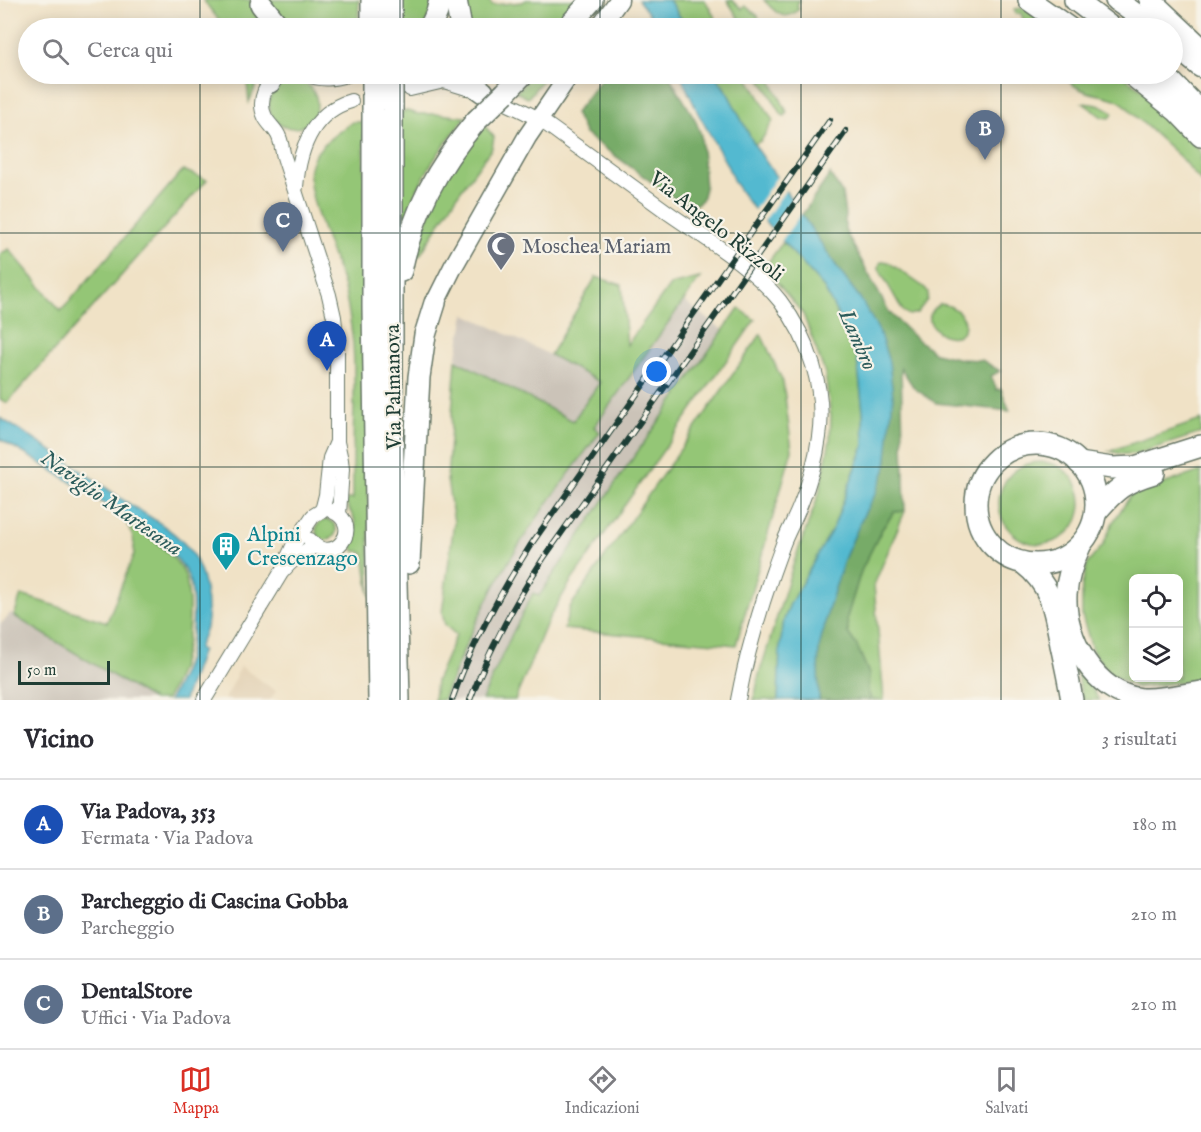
<!DOCTYPE html>
<html lang="it">
<head>
<meta charset="utf-8">
<style>
	body { margin:0; font-family:"IM FELL English",serif; background:#f2f2f3; color:#2b2b33 }
	.controls { position:absolute; right:18px; bottom:18px; display:grid; overflow:hidden; border-radius:9px; box-shadow:0 3px 15px #0003 }
	.controls button { width:54px; height:54px; display:grid; place-items:center; padding:0; border:0; border-bottom:2px solid #e1e1e2; background:#fff; color:#2b2b33; font:30px sans-serif }
	.scale { position:absolute; left:18px; bottom:15px; width:92px; box-sizing:border-box; padding-left:6px; border:3px solid #1f3d34; border-top:0; font-size:16px; line-height:21px; white-space:nowrap; color:#1f3d34; -webkit-text-stroke:4px #f7f3e8; paint-order:stroke }
	.you { position:absolute; left:657px; top:372px; width:21px; height:21px; margin:-15px; border:4px solid #fff; border-radius:50%; background:#1a73e8; box-shadow:0 0 0 9px #1a73e833 }
	.badge { display:grid; place-items:center; width:39px; height:39px; border-radius:50%; background:#d93025; color:#fff; font-size:20px; font-weight:700 }
	.pin { position:absolute; translate:-50% -50px; filter:drop-shadow(0 2px 3px #0008) }
	.pin::after { content:''; position:absolute; top:32px; width:21px; height:18px; background:inherit; clip-path:polygon(0 0,100% 0,50% 100%) }
	.list { margin:0; padding:0; list-style:none }
	h2 { display:flex; justify-content:space-between; align-items:center; height:78px; margin:0; padding:0 24px; font-size:26px }
	h2 small { font-size:20px; font-weight:400; color:#7c7c81 }
	.list li { display:grid; grid-template-columns:39px 1fr auto; gap:18px; align-items:center; box-sizing:border-box; height:90px; padding:0 24px; border-top:2px solid #e1e1e2 }
	.list b { display:block; font-size:22px; white-space:nowrap }
	.list p { margin:0; font-size:20px; white-space:nowrap; color:#7c7c81 }
	.list em { font-size:20px; font-style:normal; color:#7c7c81 }
	.icon { flex:none; width:33px; height:33px; fill:none; stroke:currentColor; stroke-width:2; stroke-linecap:round; stroke-linejoin:round }
	.map { position:relative; flex:none; width:1201px; height:700px; overflow:hidden }
	.search { position:absolute; background:#fff; box-shadow:0 3px 15px #0003; left:18px; right:18px; top:18px; height:66px; display:flex; align-items:center; gap:15px; box-sizing:border-box; padding:0 21px; border-radius:33px; color:#7c7c81; font-size:22px }
	.sheet { height:348px; background:#fff }
	nav { display:flex; justify-content:space-around; align-items:center; box-sizing:border-box; height:84px; border-top:2px solid #e1e1e2; background:#fff; font-size:16px; color:#7c7c81 }
	nav a { display:grid; justify-items:center; gap:3px }
	nav .on { color:#d93025 }
	.map>svg:first-child { display:block }
	.built { fill:#e3d2b5 }
	.industrial { fill:#cbc3b8 }
	.green { fill:#94c676; stroke:#5a8255; stroke-width:1.5; fill-rule:evenodd }
	.forest { fill:#77ab67; stroke:#4b744e; stroke-width:1.5 }
	.water { fill:#52b9d0; stroke:#387b82; stroke-width:1.5 }
	.pier { fill:#f0e2c6 }
	.lines { fill:none; stroke-linecap:round; stroke-linejoin:round }
	.minor-casing { stroke:#687767; stroke-width:16 }
	.major-casing { stroke:#687767; stroke-width:21 }
	.highway-casing { stroke:#687767; stroke-width:24 }
	.minor { stroke:#fff; stroke-width:14 }
	.major { stroke:#fff; stroke-width:18 }
	.highway { stroke:#fff; stroke-width:21 }
	.rail-casing { stroke:#1f3d34; stroke-width:6 }
	.rail { stroke:#f7f3e8; stroke-width:4; stroke-dasharray:11; stroke-linecap:butt }
	.highway-bridge-casing { stroke:#687767; stroke-width:24; stroke-linecap:butt }
	.highway-bridge { stroke:#fff; stroke-width:21 }
	.grid { fill:none; stroke:#1f3d34; stroke-width:1.5; stroke-opacity:0.55 }
	.labels { text-anchor:middle; stroke-width:4.5; stroke-linejoin:round; paint-order:stroke }
	.street-label { font-size:21px; fill:#1f3d34; stroke:#f7f3e8 }
	.worship-label { font-size:21px; fill:#5b616d; stroke:#f7f3e8; text-anchor:start }
	.culture-label { font-size:21px; fill:#0d838f; stroke:#f7f3e8; text-anchor:start }
	.water-label { font-size:22px; font-style:italic; fill:#2c5c5b; stroke:#f7f3e8 }
</style>
</head>
<body>
<div class="map">
<svg width="1201" height="700" viewBox="0 0 1201 700">
	<rect width="100%" height="100%" fill="#f7f3e8"/>
	<filter id="ink" filterUnits="userSpaceOnUse"><feTurbulence type="fractalNoise" baseFrequency=".0167" numOctaves="2"/><feDisplacementMap in="SourceGraphic" scale="12" xChannelSelector="R" yChannelSelector="G"/><feConvolveMatrix kernelMatrix="1 2 1 2 8 2 1 2 1" color-interpolation-filters="sRGB"/></filter>
	<filter id="wash" filterUnits="userSpaceOnUse"><feTurbulence type="fractalNoise" baseFrequency=".008" numOctaves="4" result="noise"/><feDisplacementMap in="SourceGraphic" scale="24" xChannelSelector="R" yChannelSelector="G"/><feGaussianBlur stdDeviation="1.35" result="paint"/><feColorMatrix in="noise" values="0 0 0 0 0 0 0 0 0 0 0 0 0 0 0 0 0 1.4 0 .05"/><feComposite in="paint" operator="in"/></filter>
	<g filter="url(#wash)">
		<rect width="100%" height="100%" fill="#f0e2c6"/>
		<path class="built" d="M240,666L276,691L270,700H224L231,688Z"/>
		<g class="industrial">
			<path d="M684,301L723,330L614,485L539,597L533,594L512,634L482,700H443L461,655L483,606L510,559L599,431L594,428Z"/>
			<path d="M465,314L550,355L600,382L573,421L456,360Z"/>
			<path d="M10,613L153,700H0V624L7,618Z"/>
		</g>
		<g class="green">
			<path d="M203,0H250L261,28H225Z"/>
			<path d="M266,0H359L358,28H283Z"/>
			<path d="M397,0H436L424,28H397Z"/>
			<path d="M464,0H489L492,5L523,2L526,0H582L556,28H469Z"/>
			<path d="M669,0H705L721,28H687Z"/>
			<path d="M727,0H732L742,9L745,6L758,16L761,28H745Z"/>
			<path d="M764,0H800L797,5L799,9C785,24 774,11 764,0Z"/>
			<path d="M1025,8L1058,28H1026L1021,13L1016,14L1014,9Z"/>
			<path d="M244,74H261L249,102L247,83Z"/>
			<path d="M533,74H547L528,98L516,92Z"/>
			<path d="M715,74H746L773,121L761,141L754,144L727,92Z"/>
			<path d="M758,74H768L787,112L785,116L782,115Z"/>
			<path d="M1059,74H1120L1143,90L1201,152V182L1180,157L1132,113C1120,93 1096,98 1078,88C1071,84 1065,78 1059,74Z"/>
			<circle cx="293" cy="104" r="24"/>
			<path d="M1083,103C1093,104 1108,105 1113,114L1110,118L1102,117Z"/>
			<path d="M407,111L418,114H439L466,117C450,137 435,156 423,179C413,196 406,216 399,235L398,113Z"/>
			<path d="M352,122H364L370,596L364,554L359,551L355,552L351,544C352,537 357,530 355,523C354,513 345,508 346,499H353C353,467 353,435 354,403C354,381 355,358 352,335C350,318 347,298 342,281C333,254 305,194 310,168C314,147 337,134 352,122Z"/>
			<path d="M484,125L494,137L492,148L459,193L420,255L413,257L444,175Z"/>
			<path d="M183,170L207,180L7,403L0,399V254L9,249L61,311Z"/>
			<path d="M783,242L824,288L843,325L857,358L863,411L864,445L834,526L790,604L784,620L780,647L778,700H754L759,675L794,562L819,494L830,440L831,417L825,373L803,314L780,286L763,269Z"/>
			<path d="M883,261L888,262L925,288L928,292L927,300L917,313L909,315L903,311L879,269L880,263Z"/>
			<path d="M596,277L622,285L627,345L670,285L700,278L594,427L600,432C569,474 537,515 510,559C483,604 462,651 443,700H434L436,681L456,635L445,625L442,613L454,522L447,480L456,360L573,421L600,382L550,355Z"/>
			<path d="M940,304C953,304 972,319 962,332C948,348 912,318 940,304Z"/>
			<path d="M739,308L755,320L570,583L549,618L515,700H482L512,634L533,593L539,596L614,485Z"/>
			<path d="M761,334L783,382L792,450L736,645L564,629L570,607Z"/>
			<path d="M1201,420V433L1136,454H1123L1109,451Z"/>
			<circle cx="1040" cy="503" r="41"/>
			<path d="M1201,471V680L1136,687L1111,675L1093,652L1082,616V585L1087,564L1103,545L1113,522L1131,495ZM1134,578H1178V678H1134Z"/>
			<path d="M905,511L874,585L884,700H871L868,690L869,674L857,646L848,633L847,617L861,571L882,529L894,512Z"/>
			<circle cx="326" cy="530" r="10"/>
			<path d="M125,521C145,534 167,547 181,568C188,577 188,592 189,603C190,641 184,667 166,700H153L14,616L21,595L107,622L134,554C135,541 132,532 125,521Z"/>
			<path d="M1075,660L1099,700H1082Z"/>
		</g>
		<g class="forest">
			<path d="M605,74H668L695,119L701,135L705,188L702,200L689,209L585,134L575,113Z"/>
			<path d="M830,174L842,193L845,215V230L889,312L911,334L935,353L961,359L982,360L1000,371L991,376L997,390L1001,389L1010,411L936,403L914,388L901,368L905,511L894,512L882,529L861,571L847,617L848,633L857,646L869,674L868,690L871,700H819L818,670L819,648L828,610L845,557L864,514L875,494L886,468L889,433L860,298L841,273L802,215Z"/>
		</g>
		<g class="water">
			<path d="M638,0H669L687,28H659L655,22Z"/>
			<path d="M680,74H715L727,92L754,144L841,273L860,298L879,331L889,362L893,396L886,468L875,495L864,514L845,557L828,610L819,648L818,670L819,700H778L780,647L784,620L790,604L834,526L864,446L863,411L857,358L843,325L824,288L748,202L734,182L727,165L698,113Z"/>
			<path d="M0,418C43,444 85,473 126,502C148,516 176,530 191,552C204,570 210,606 206,628C204,634 200,642 198,649L202,650L184,700H169C176,686 184,673 188,658C193,638 196,596 188,576C179,554 154,540 136,526C92,494 46,466 0,439Z"/>
		</g>
		<g class="pier">
			<path d="M778,175L787,188L763,223L753,212Z"/>
			<path d="M794,198L803,211L780,243L770,231Z"/>
		</g>
	</g>
	<g filter="url(#ink)">
		<g class="lines">
			<g class="minor-casing">
				<g id="minor">
					<path d="M282,74C266,81 257,100 265,117C269,125 276,129 279,137C282,144 282,152 285,160L329,295L334,317L337,345V442L341,460L342,469L339,514"/>
					<path d="M306,74C322,81 333,79 350,74"/>
					<path d="M453,74L476,88"/>
					<path d="M410,89L444,81L467,88"/>
					<path d="M493,97C508,104 523,110 538,119C553,128 567,140 582,150C611,171 641,193 670,214C706,239 753,267 780,301C809,339 826,389 819,437C816,461 809,484 800,506C795,519 788,531 783,544C764,595 748,646 738,700"/>
					<path d="M296,187C299,151 312,112 351,101"/>
					<path d="M310,540C332,569 366,526 332,511"/>
					<path d="M284,566L294,544L313,516L321,511L323,507L326,495L330,458L337,442"/>
					<path d="M204,700L281,573C291,561 301,552 315,546"/>
				</g>
			</g>
			<g class="major-casing">
				<g id="major">
					<path d="M599,28L619,0"/>
					<path d="M435,303L453,267L527,137L570,74"/>
				</g>
			</g>
			<g class="highway-casing">
				<g id="highway">
					<path d="M391,0V28"/>
					<path d="M456,0L461,28"/>
					<path d="M1029,0L1069,28"/>
					<path d="M1075,0L1112,28"/>
					<path d="M1116,0L1155,28"/>
					<path d="M1150,0L1201,48"/>
					<path d="M261,4L280,28"/>
					<path d="M372,28V0"/>
					<path d="M430,28L437,12L440,0"/>
					<path d="M567,28L592,0"/>
					<path d="M1172,43L1201,67"/>
					<path d="M270,74V82"/>
					<path d="M470,74L476,87L483,92"/>
					<path d="M1131,74L1177,111L1201,136"/>
					<path d="M1164,74L1201,112"/>
					<path d="M505,93L523,74"/>
					<path d="M392,104V426L399,700"/>
					<path d="M373,110V307L379,700"/>
					<path d="M401,271C413,212 437,167 476,121"/>
					<circle cx="1036" cy="504" r="60"/>
					<path d="M1079,463L1112,468L1135,467L1201,446"/>
					<path d="M1096,512C1116,489 1124,482 1154,473"/>
					<path d="M1080,546C1073,561 1067,578 1066,595C1064,639 1095,693 1141,699C1161,700 1182,695 1201,692"/>
					<path d="M409,563L419,377L425,335L435,303"/>
					<path d="M1023,563C1052,585 1055,612 1061,645C1065,663 1069,682 1072,700"/>
				</g>
			</g>
			<use href="#minor" class="minor"/>
			<use href="#major" class="major"/>
			<use href="#highway" class="highway"/>
			<g class="rail-casing">
				<g id="rail">
					<path d="M452,700C471,645 499,595 530,546L830,120"/>
					<path d="M470,700C489,650 514,604 543,559L846,131"/>
				</g>
			</g>
			<use href="#rail" class="rail"/>
			<g class="highway-bridge-casing">
				<g id="highway-bridge">
					<path d="M373,74V110"/>
					<path d="M392,74V104"/>
					<path d="M476,121L505,93"/>
				</g>
			</g>
			<use href="#highway-bridge" class="highway-bridge"/>
		</g>
	</g>
	<path class="grid" d="M200,0V28M400,0V28M600,0V28M801,0V28M1001,0V28M200,74V700M400,74V700M600,74V700M801,74V700M1001,74V700M0,233H1201M0,467H1201"/>
	<defs>
		<g id="mosque-pin" transform="scale(1.5)"><path d="M0 17L-7.5 6A9.5 9.5 0 1 1 7.5 6Z" fill="#6b7280" stroke="#f7f3e8"/><path d="M3.5-4.9A6 6 0 1 0 3.5 4.9A5 5 0 1 1 3.5-4.9Z" fill="#fff"/></g>
		<g id="building-pin" transform="scale(1.5)"><path d="M0 17L-7.5 6A9.5 9.5 0 1 1 7.5 6Z" fill="#0f9aa8" stroke="#f7f3e8"/><path d="M-4-6H4V6H1V3H-1V6H-4ZM-2.5-4.3h1.7v1.8h-1.7ZM.8-4.3h1.7v1.8H.8ZM-2.5-1h1.7V.8h-1.7ZM.8-1h1.7V.8H.8Z" fill="#fff"/></g>
	</defs>
	<g fill-rule="evenodd">
		<use href="#mosque-pin" x="501" y="246"/>
		<use href="#building-pin" x="226" y="546"/>
	</g>
	<g class="labels">
		<g class="street-label">
			<text transform="translate(717 226) rotate(38)" y="7">Via Angelo Rizzoli</text>
			<text transform="translate(393 387) rotate(-91)" y="7">Via Palmanova</text>
		</g>
		<g class="worship-label">
			<text x="522" y="253">Moschea Mariam</text>
		</g>
		<g class="culture-label">
			<text x="247" y="541">Alpini<tspan x="247" dy="24">Crescenzago</tspan></text>
		</g>
		<g class="water-label">
			<text transform="translate(859 339) rotate(66)" y="8">Lambro</text>
			<text transform="translate(112 502) rotate(35)" y="8">Naviglio Martesana</text>
		</g>
	</g>
</svg>
<div class="controls">
<button><svg class="icon" aria-label="locate" viewBox="0 0 24 24"><circle cx="12" cy="12" r="6"/><path d="M12 2v4M12 18v4M2 12h4M18 12h4"/></svg></button>
<button><svg class="icon" aria-label="layers" viewBox="0 0 24 24"><path d="M12 4l9 5-9 5-9-5zM3 14l9 5 9-5"/></svg></button>
</div>
<div class="scale">50 m</div>
<div class="you"></div>
<div class="pin badge" style="left:327px;top:371px;background:#1a4fb4">A</div>
<div class="pin badge" style="left:985px;top:160px;background:#5c6f8a">B</div>
<div class="pin badge" style="left:283px;top:252px;background:#5c6f8a">C</div>
<div class="search"><svg class="icon" aria-label="search" viewBox="0 0 24 24"><circle cx="10" cy="10" r="6"/><path d="M15 15l6 6"/></svg>Cerca qui</div>
</div>
<section class="sheet">
<h2>Vicino<small>3 risultati</small></h2>
<ul class="list">
<li><span class="badge" style="background:#1a4fb4">A</span><div><b>Via Padova, 353</b><p>Fermata · Via Padova</p></div><em>180 m</em></li>
<li><span class="badge" style="background:#5c6f8a">B</span><div><b>Parcheggio di Cascina Gobba</b><p>Parcheggio</p></div><em>210 m</em></li>
<li><span class="badge" style="background:#5c6f8a">C</span><div><b>DentalStore</b><p>Uffici · Via Padova</p></div><em>210 m</em></li>
</ul>
</section>
<nav>
<a class="on"><svg class="icon" aria-label="map" viewBox="0 0 24 24"><path d="M3 6l6-2 6 2 6-2v14l-6 2-6-2-6 2zM9 4v14M15 6v14"/></svg>Mappa</a>
<a><svg class="icon" aria-label="directions" viewBox="0 0 24 24"><path d="M12 3l9 9-9 9-9-9zM9 14v-3h6M13 9l2 2-2 2"/></svg>Indicazioni</a>
<a><svg class="icon" aria-label="saved" viewBox="0 0 24 24"><path d="M7 4h10v16l-5-4-5 4z"/></svg>Salvati</a>
</nav>
</body>
</html>
